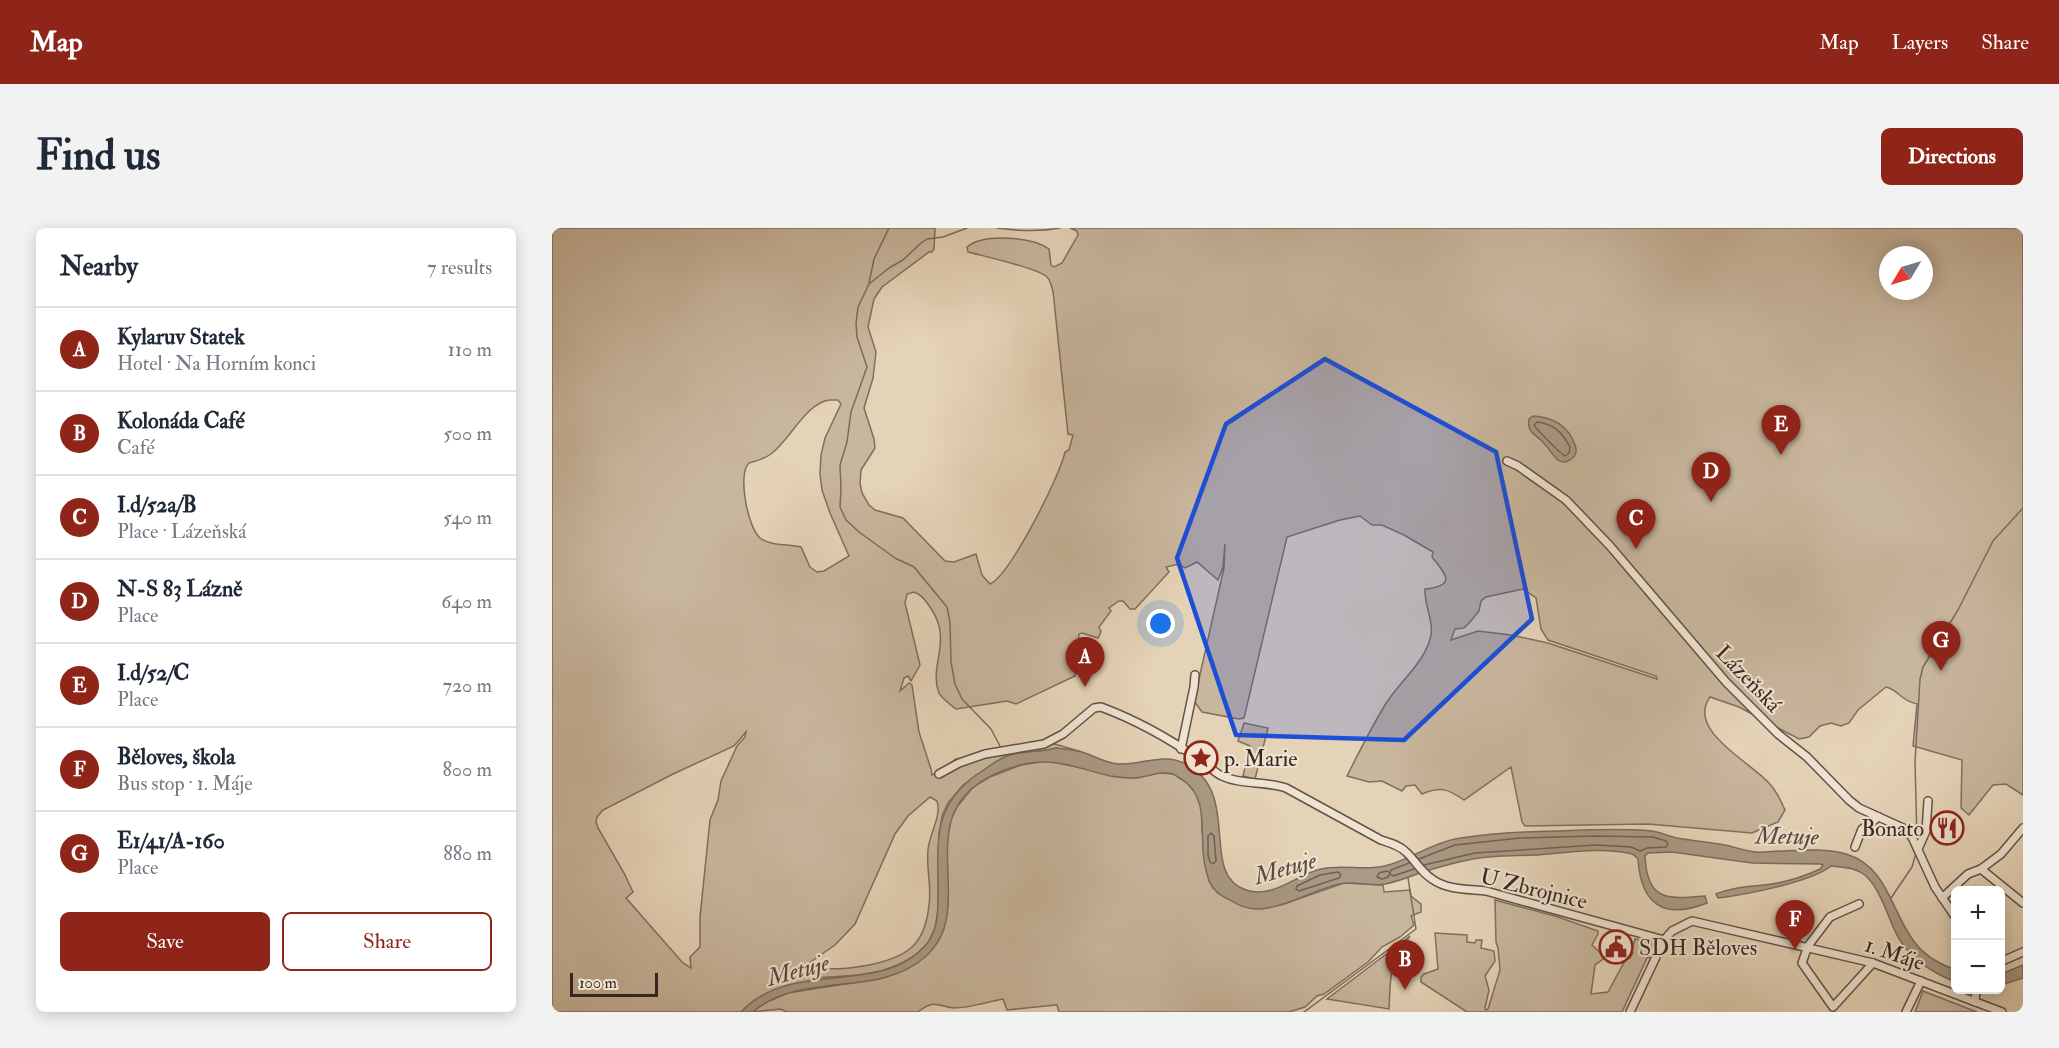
<!DOCTYPE html>
<html lang="en">
<head>
<meta charset="utf-8">
<style>
	body { margin:0; font-family:"IM FELL Double Pica",serif; background:#f2f2f3; color:#1f2937 }
	.controls { position:absolute; right:18px; bottom:18px; display:grid; overflow:hidden; border-radius:9px; box-shadow:0 3px 15px #0003 }
	.controls button { width:54px; height:54px; display:grid; place-items:center; padding:0; border:0; border-bottom:2px solid #e0e1e3; background:#fff; color:#1f2937; font:30px sans-serif }
	.compass { position:absolute; left:1327px; top:18px; width:54px; height:54px; border-radius:50%; background:#fff; box-shadow:0 3px 15px #0003; rotate:232deg }
	.scale { position:absolute; left:18px; bottom:15px; width:88px; box-sizing:border-box; padding-left:6px; border:3px solid #382720; border-top:0; font-size:16px; line-height:21px; white-space:nowrap; color:#382720; -webkit-text-stroke:4px #eee2d0; paint-order:stroke }
	.you { position:absolute; left:609px; top:396px; width:21px; height:21px; margin:-15px; border:4px solid #fff; border-radius:50%; background:#1a73e8; box-shadow:0 0 0 9px #1a73e833 }
	.badge { display:grid; place-items:center; width:39px; height:39px; border-radius:50%; background:#8f2418; color:#fff; font-size:20px; font-weight:700 }
	.pin { position:absolute; translate:-50% -50px; filter:drop-shadow(0 2px 3px #0008) }
	.pin::after { content:''; position:absolute; top:32px; width:21px; height:18px; background:inherit; clip-path:polygon(0 0,100% 0,50% 100%) }
	.list { margin:0; padding:0; list-style:none }
	h2 { display:flex; justify-content:space-between; align-items:center; height:78px; margin:0; padding:0 24px; font-size:26px }
	h2 small { font-size:20px; font-weight:400; color:#747a83 }
	.list li { display:grid; grid-template-columns:39px 1fr auto; gap:18px; align-items:center; box-sizing:border-box; height:84px; padding:0 24px; border-top:2px solid #e0e1e3 }
	.list b { display:block; font-size:22px; white-space:nowrap }
	.list p { margin:0; font-size:20px; white-space:nowrap; color:#747a83 }
	.list em { font-size:20px; font-style:normal; color:#747a83 }
	.actions { display:flex; gap:12px; padding:18px 24px }
	.actions a { flex:1; padding:14px 0; border:2px solid #8f2418; border-radius:9px; text-align:center; font-size:21px; color:#8f2418 }
	.actions .main { background:#8f2418; color:#fff }
	.map { position:relative; flex:none; width:1471px; height:784px; overflow:hidden; border-radius:9px }
	header { display:flex; align-items:center; gap:36px; box-sizing:border-box; height:84px; padding:0 30px; background:#8f2418; color:#fff }
	header strong { font-size:28px }
	nav { display:flex; gap:33px; margin-inline-start:auto; font-size:21px }
	.intro { display:flex; align-items:center; justify-content:space-between; box-sizing:border-box; height:144px; padding:0 36px }
	h1 { margin:0; font-size:42px }
	.button { padding:15px 27px; border-radius:9px; background:#8f2418; color:#fff; font-size:21px; font-weight:700 }
	main { display:flex; gap:36px; padding:0 36px }
	aside { flex:1; background:#fff; border-radius:9px; box-shadow:0 3px 15px #0003 }
	.map>svg:first-child { display:block }
	.green { fill:#c8b69d; stroke:#806e5e; stroke-width:1.5; fill-rule:evenodd }
	.water { fill:#aa9984; stroke:#7c6b5c; stroke-width:1.5 }
	.lines { fill:none; stroke-linecap:round; stroke-linejoin:round }
	.shore { stroke:#716052; stroke-width:1.5 }
	.stream { stroke:#7c6b5c; stroke-width:1.5 }
	.street-casing { stroke:#635246; stroke-width:10 }
	.street { stroke:#eee2d0; stroke-width:7 }
	.marked { fill:#1d4ed8; fill-opacity:0.2; stroke:#1d4ed8; stroke-width:4.5; stroke-linejoin:round }
	.labels { text-anchor:middle; stroke-width:4.5; stroke-linejoin:round; paint-order:stroke }
	.street-label { font-size:22px; fill:#382720; stroke:#eee2d0 }
	.poi-label { font-size:22px; fill:#382720; stroke:#eee2d0; text-anchor:start }
	.water-label { font-size:24px; font-style:italic; fill:#5a493e; stroke:#eee2d0 }
</style>
</head>
<body>
<header>
<strong>Map</strong>
<nav><a>Map</a><a>Layers</a><a>Share</a></nav>
</header>
<div class="intro"><h1>Find us</h1><a class="button">Directions</a></div>
<main>
<aside>
<h2>Nearby<small>7 results</small></h2>
<ul class="list">
<li><span class="badge">A</span><div><b>Kylaruv Statek</b><p>Hotel · Na Horním konci</p></div><em>110 m</em></li>
<li><span class="badge">B</span><div><b>Kolonáda Café</b><p>Café</p></div><em>500 m</em></li>
<li><span class="badge">C</span><div><b>I.d/52a/B</b><p>Place · Lázeňská</p></div><em>540 m</em></li>
<li><span class="badge">D</span><div><b>N-S 83 Lázně</b><p>Place</p></div><em>640 m</em></li>
<li><span class="badge">E</span><div><b>I.d/52/C</b><p>Place</p></div><em>720 m</em></li>
<li><span class="badge">F</span><div><b>Běloves, škola</b><p>Bus stop · 1. Máje</p></div><em>800 m</em></li>
<li><span class="badge">G</span><div><b>E1/41/A-160</b><p>Place</p></div><em>880 m</em></li>
</ul>
<div class="actions"><a class="main">Save</a><a>Share</a></div>
</aside>
<div class="map">
<svg width="1471" height="784" viewBox="0 0 1471 784">
	<rect width="100%" height="100%" fill="#e5d3b7"/>
	<filter id="stains"><feTurbulence type="fractalNoise" baseFrequency=".00333" numOctaves="4"/><feColorMatrix values="0 0 0 0 .2 0 0 0 0 .09 0 0 0 0 .02 0 0 0 .5 -.17"/></filter>
	<radialGradient id="worn" r=".72"><stop offset=".6" stop-color="#630" stop-opacity="0"/><stop offset="1" stop-color="#630" stop-opacity=".3"/></radialGradient>
	<g class="green">
		<path d="M0,0H383L382,21L380,24H377L330,59L322,71L316,99L324,124L321,150L312,180L322,211L323,220L309,242L308,255L310,265L317,277L323,282L351,290L393,333L402,334L424,326L430,347L438,356C458,347 508,248 513,224L517,222L521,207L516,206L501,63C499,58 499,53 495,49C486,40 431,28 416,24L415,19C432,5 480,9 497,21L499,37L502,39L510,35L526,7L525,3L518,0H1471V567L1454,556L1441,557L1417,587L1409,580L1410,532L1361,518L1365,476C1347,472 1347,462 1334,459L1306,482L1297,495L1289,498L1279,495L1268,498L1257,509L1247,511L1187,479L1158,469C1134,502 1198,534 1216,554C1224,562 1228,571 1233,582L1226,594L1200,605L1096,596L973,598L970,594L959,539L912,572C896,561 889,558 870,566L863,557L854,558L850,563L830,553L817,554L795,548C807,524 819,500 833,477C846,455 874,434 879,407C882,393 872,378 873,361C904,358 895,347 880,329L881,324L852,307L830,297H820L808,288L788,292L735,309L692,490L687,491L650,484L642,473L672,340L673,316L671,339L666,352L645,334L633,340L627,336L614,339L617,344L583,381H578L571,373H567L557,380L559,383L547,399L549,404L546,410L530,405L527,406L523,448L464,476L455,473L404,481C399,477 390,471 387,465C376,437 402,413 378,379C373,372 370,367 362,364L355,366L353,375L368,437L359,453L356,448L352,450L348,463L357,455L360,457L367,504L379,541L380,547L404,531L503,516L530,524L504,520L495,523L463,526L453,529L411,557L396,575L390,588L387,606L386,682L383,700L376,715L364,727L348,736L330,743L308,747L263,750L189,784H0ZM1336,27H1372V63H1336ZM277,172H286L289,176L273,210L269,227L268,246L270,262L278,285L297,328L272,343L265,344L258,339L249,319C236,316 218,318 208,310C196,300 185,246 197,235C205,233 212,231 219,226C238,212 253,176 277,172ZM971,361L984,370L989,401L996,412L1104,448L1105,451L996,415L959,407L926,403L899,412L903,401L912,400L918,394L927,383L929,373L934,369ZM194,504L193,509L185,518L169,553L166,572L158,592L148,689V719L138,729L139,740L130,734L74,670L81,664L72,645L46,600L44,594L45,589L51,582L121,546L182,518ZM378,569L385,573C390,588 377,606 376,622C374,640 380,659 377,677C376,691 371,709 360,719C339,738 285,744 258,739L257,735L283,717L303,696L343,606L356,588Z"/>
		<path d="M692,495L716,500L703,551L691,548L698,518L686,513Z"/>
		<path d="M495,533L583,550L607,545L622,546L636,556L644,566L650,581V603L657,653L729,677L792,655L831,657L832,664L858,662L859,668L869,676V684L859,688L862,697L848,709L830,719L816,734L772,766L765,768L753,779L737,784H507L505,777H504L455,782L451,771C436,774 417,780 402,780C387,779 382,770 366,784H235L228,781L201,784L210,776L236,765L331,750L385,715L392,701L396,676L395,618L398,594L405,579L421,559L438,549L469,537Z"/>
		<path d="M943,672L1006,689L1046,703V706L1040,717L1051,727V731L1043,737L1039,766L1056,764L1075,729L1078,730L1081,725L1079,724L1083,711L1100,716L1103,722L1099,729L1095,730L1070,784H915L869,754V749L872,746L886,741L883,705L915,707V714L923,715L924,712H930L929,720L942,723L943,733L933,748L937,762L933,780L934,782L936,781L948,742L946,720L944,714Z"/>
		<path d="M858,708C836,739 839,745 837,781L775,771Z"/>
		<path d="M1371,763L1425,784H1363Z"/>
	</g>
	<g class="water">
		<path d="M981,188C998,189 1012,195 1020,210C1022,215 1025,219 1024,224C1023,231 1012,237 1006,232C1000,227 996,219 990,213C982,206 975,204 977,191Z"/>
		<path d="M504,520C513,521 522,522 530,524C543,528 553,535 566,536C590,537 611,524 634,536C691,566 646,646 694,662C722,671 745,646 769,641C791,636 811,643 833,638C857,632 878,616 903,611C935,605 970,604 1004,603C1035,602 1068,600 1100,603C1108,604 1116,608 1125,610C1141,613 1157,614 1173,617C1183,619 1193,623 1204,624C1212,625 1222,623 1230,623C1250,622 1275,620 1294,626C1335,638 1339,682 1361,712C1371,727 1387,736 1404,742L1403,754C1380,744 1359,732 1346,709C1336,691 1328,657 1310,645C1301,639 1289,639 1279,638C1260,654 1192,667 1166,670L1164,666C1181,659 1195,659 1212,657C1231,655 1251,649 1268,641L1271,637L1268,636L1200,635L1120,624L1096,625L1093,628C1095,674 1116,671 1153,668L1155,675C1112,692 1089,677 1086,631C1082,627 1082,626 1076,625C1047,619 1014,625 984,627C964,628 942,627 921,631C905,634 887,639 871,644C859,648 846,654 833,656C818,659 802,652 787,656C762,662 730,681 705,681C696,681 685,677 678,672C674,670 667,667 664,663C658,658 656,650 654,642C645,612 660,572 631,552C629,551 623,547 621,546C608,542 594,550 581,550C574,550 565,549 558,548C528,541 499,528 468,537C339,573 435,674 373,729C326,771 249,742 201,784H189C239,730 327,769 373,718C385,705 386,687 386,671C387,619 377,582 424,547C434,541 444,532 455,528C471,522 488,525 504,520Z"/>
		<path d="M1471,737V750L1449,757V746Z"/>
	</g>
	<g class="lines">
		<g class="shore">
			<path d="M985,194C1002,196 1010,204 1018,219L1017,225L1013,228C1009,226 984,201 982,197Z"/>
			<path d="M659,605L662,608L664,633L661,636L658,634L656,627V608Z"/>
			<path d="M867,631L903,617L968,610L1042,608L1101,609L1114,613L1116,616L1114,619L1095,620L1088,623L1079,619L1044,617L923,625L872,637"/>
			<path d="M857,635L839,642L838,645L835,643L827,645L825,649L830,651L836,649L838,646L841,648L862,641"/>
			<path d="M786,644L789,647L787,650L747,663L744,661L745,658L768,647Z"/>
		</g>
		<g class="stream">
			<path d="M415,0L391,9L375,11L369,15L351,32L337,40L317,56L306,79L304,95L305,109L315,139L299,184L295,214L288,237L289,261L288,279L294,292L307,304L343,330L362,339L395,379L398,395L399,434L403,456L410,471L439,501L448,518"/>
			<path d="M445,0C466,3 487,4 508,0"/>
			<path d="M317,55L322,31L337,0"/>
			<path d="M1365,611L1363,534L1368,451L1371,439L1406,382L1441,313L1471,280"/>
			<path d="M1339,670L1360,639L1364,625"/>
			<path d="M752,784L864,701L856,650"/>
		</g>
		<g class="street-casing">
			<g id="street">
				<path d="M955,233L966,238L1014,272L1058,318L1174,454L1226,506L1255,529L1297,572L1307,580L1351,600L1360,609L1383,659L1404,690"/>
				<path d="M629,521L642,459L643,447"/>
				<path d="M387,546L407,535L433,526L492,516L511,506L542,480L549,479C584,492 621,513 651,534C658,539 663,545 670,548C689,557 714,553 734,560L829,612C838,615 847,617 854,624C863,632 869,644 880,651C895,662 916,661 934,663L1112,712"/>
				<path d="M1303,619L1310,601L1327,589"/>
				<path d="M1366,621L1374,603L1376,573"/>
				<path d="M1429,641L1471,675"/>
				<path d="M1390,670L1416,646L1429,641L1449,626L1471,600"/>
				<path d="M1307,676L1278,689L1256,718L1250,735L1281,779L1321,735"/>
				<path d="M1448,734L1471,724"/>
				<path d="M1423,774L1424,762"/>
				<path d="M1078,784L1112,712L1120,703L1140,693L1321,735L1450,784"/>
				<path d="M1354,784L1369,753"/>
			</g>
		</g>
		<use href="#street" class="street"/>
	</g>
	<path class="marked" d="M773,131L944,224L980,391L852,512L684,507L625,330L674,196Z"/>
	<defs>
		<g id="sight-ring" transform="scale(1.725)"><circle r="9.5" fill="#eee2d0" stroke="#8f2418" stroke-width="1.5"/><path d="M0-6L1.8-2.2L6-1.7L2.9 1.2L3.7 5.4L0 3.3L-3.7 5.4L-2.9 1.2L-6-1.7L-1.8-2.2Z" fill="#8f2418"/></g>
		<g id="restaurant-ring" transform="scale(1.725)"><circle r="9.5" fill="#eee2d0" stroke="#8f2418" stroke-width="1.5"/><path d="M-5-6h1v4h1v-4h1v4h1v-4h1v5L-1.5 .5V6h-2V.5L-5-1ZM5-6V6H3V1.5H1.5Q1.5-4 5-6Z" fill="#8f2418"/></g>
		<g id="civic-ring" transform="scale(1.725)"><circle r="9.5" fill="#eee2d0" stroke="#8f2418" stroke-width="1.5"/><path d="M-.6-6.5H3V-4.5H.6V-3L4-1V1h2V6H-6V1h2V-1L-.6-3ZM-1.2 2.5V6h2.4V2.5Z" fill="#8f2418"/></g>
	</defs>
	<g fill-rule="evenodd">
		<use href="#sight-ring" x="649" y="530"/>
		<use href="#restaurant-ring" x="1395" y="600"/>
		<use href="#civic-ring" x="1064" y="719"/>
	</g>
	<g class="labels">
		<g class="street-label">
			<text transform="translate(1197 450) rotate(46)" y="8">Lázeňská</text>
			<text transform="translate(982 660) rotate(14)" y="8">U Zbrojnice</text>
			<text transform="translate(1343 725) rotate(19)" y="8">1. Máje</text>
		</g>
		<g class="poi-label">
			<text x="672" y="538">p. Marie</text>
			<text x="1372" y="608" text-anchor="end">Bonato</text>
			<text x="1087" y="727">SDH Běloves</text>
		</g>
		<g class="water-label">
			<text transform="translate(1235 608) rotate(1)" y="8">Metuje</text>
			<text transform="translate(733 640) rotate(-16)" y="8">Metuje</text>
			<text transform="translate(246 742) rotate(-15)" y="8">Metuje</text>
		</g>
	</g>
	<rect width="100%" height="100%" filter="url(#stains)"/>
	<rect width="100%" height="100%" fill="url(#worn)"/>
</svg>
<div class="controls">
<button>+</button>
<button>−</button>
</div>
<svg class="compass" viewBox="-18 -18 36 36"><path d="M0-13l5 13h-10z" fill="#e53935"/><path d="M0 13l5-13h-10z" fill="#747a83"/></svg>
<div class="scale">100 m</div>
<div class="you"></div>
<div class="pin badge" style="left:533px;top:459px">A</div>
<div class="pin badge" style="left:853px;top:762px">B</div>
<div class="pin badge" style="left:1084px;top:321px">C</div>
<div class="pin badge" style="left:1159px;top:274px">D</div>
<div class="pin badge" style="left:1229px;top:227px">E</div>
<div class="pin badge" style="left:1243px;top:722px">F</div>
<div class="pin badge" style="left:1389px;top:443px">G</div>
</div>
</main>
</body>
</html>
